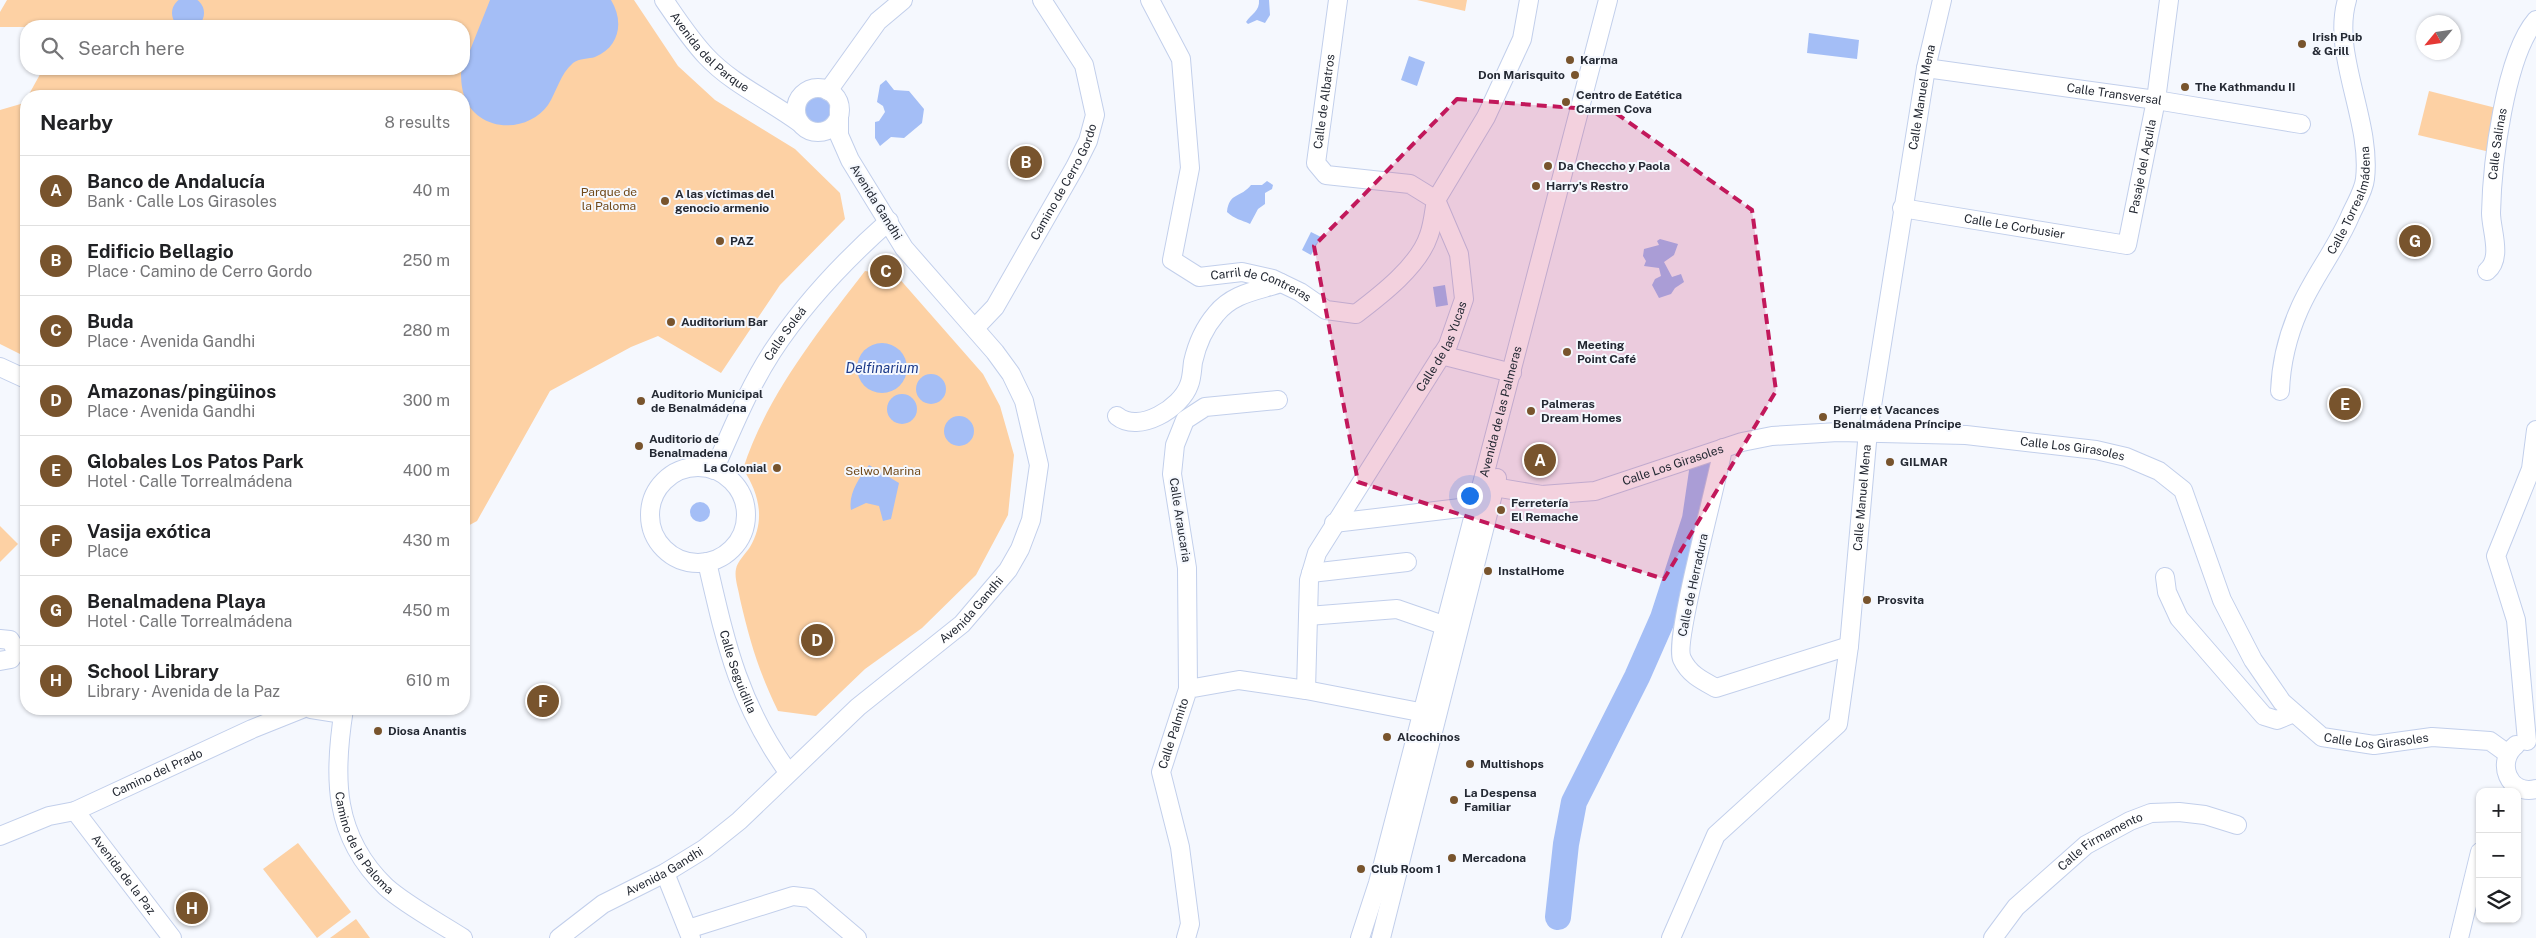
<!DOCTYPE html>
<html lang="en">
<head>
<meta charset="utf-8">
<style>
	body { margin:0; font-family:"Public Sans",sans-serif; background:#f6f6f6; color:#202124 }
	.controls { position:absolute; right:15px; bottom:15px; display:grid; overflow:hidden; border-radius:10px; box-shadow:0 1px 4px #0004 }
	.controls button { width:45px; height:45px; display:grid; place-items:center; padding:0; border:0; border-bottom:1px solid #e0e0e0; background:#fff; color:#202124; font:25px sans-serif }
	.compass { position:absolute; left:2416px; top:15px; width:45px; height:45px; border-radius:50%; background:#fff; box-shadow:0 1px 4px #0004; rotate:241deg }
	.you { position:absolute; left:1469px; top:495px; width:18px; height:18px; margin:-12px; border:4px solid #fff; border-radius:50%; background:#1a73e8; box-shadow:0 0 0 8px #1a73e833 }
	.badge { display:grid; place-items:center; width:32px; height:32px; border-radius:50%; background:#78542d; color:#fff; font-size:16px; font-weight:700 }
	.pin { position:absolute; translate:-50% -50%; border:2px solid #fff; box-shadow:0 1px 5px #0006 }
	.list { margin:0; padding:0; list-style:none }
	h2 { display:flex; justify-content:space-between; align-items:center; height:65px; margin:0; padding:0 20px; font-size:21px }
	h2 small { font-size:16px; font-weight:400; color:#757577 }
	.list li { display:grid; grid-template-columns:32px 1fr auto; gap:15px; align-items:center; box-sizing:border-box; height:70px; padding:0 20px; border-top:1px solid #e0e0e0 }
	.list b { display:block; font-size:19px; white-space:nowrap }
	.list p { margin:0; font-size:16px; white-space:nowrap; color:#757577 }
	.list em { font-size:16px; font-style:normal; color:#757577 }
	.icon { flex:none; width:28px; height:28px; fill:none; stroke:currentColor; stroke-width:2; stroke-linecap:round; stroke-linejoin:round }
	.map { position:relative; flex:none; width:2536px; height:938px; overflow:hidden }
	.search { position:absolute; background:#fff; box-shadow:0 1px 4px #0004; left:20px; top:20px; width:450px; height:55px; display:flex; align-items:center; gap:12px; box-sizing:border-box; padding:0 18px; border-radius:20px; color:#757577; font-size:19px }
	.panel { position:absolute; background:#fff; box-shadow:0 1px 4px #0004; left:20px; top:90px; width:450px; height:625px; border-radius:20px }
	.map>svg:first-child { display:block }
	.green { fill:#fdd1a4 }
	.water { fill:#a4bef6 }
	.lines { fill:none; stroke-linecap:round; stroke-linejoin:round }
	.river { stroke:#a4bef6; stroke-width:26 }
	.minor-casing { stroke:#c2cfeb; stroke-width:20 }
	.minor { stroke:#fff; stroke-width:18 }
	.marked { fill:#c2185b; fill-opacity:0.2; stroke:#c2185b; stroke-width:4; stroke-dasharray:10 6; stroke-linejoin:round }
	.poi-dot { fill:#78542d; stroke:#f5f8fe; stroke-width:2 }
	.labels { text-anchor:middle; stroke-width:4; stroke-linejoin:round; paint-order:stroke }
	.poi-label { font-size:12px; font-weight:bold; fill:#242933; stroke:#f5f8fe; text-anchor:start }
	.street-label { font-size:12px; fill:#242933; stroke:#f5f8fe }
	.park-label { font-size:12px; fill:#704919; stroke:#f5f8fe }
	.water-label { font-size:14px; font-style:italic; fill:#1d3b8a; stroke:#f5f8fe }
</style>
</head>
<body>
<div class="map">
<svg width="2536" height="938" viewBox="0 0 2536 938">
	<rect width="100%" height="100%" fill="#f5f8fe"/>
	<g class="green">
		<path d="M7,0H634L678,66L715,100L795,149L840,193L845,219L780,285L721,373L658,336L631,347L550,391L477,521L464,528V96H28L43,69H464V26L0,27V12Z"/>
		<path d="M1417,0H1467L1465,11Z"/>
		<path d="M2429,91L2500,109L2490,152L2418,135Z"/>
		<path d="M26,99V357L0,344V110L24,103Z"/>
		<path d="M865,271L897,276L983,374L1000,406L1014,455L1008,515L976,575L922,628L865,669L816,716L778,711C759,672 750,642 740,599C739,591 734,578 736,569C737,562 746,553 750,547C766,520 759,493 743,469C767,395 818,332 865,271Z"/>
		<path d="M0,526L18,544L0,562Z"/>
		<path d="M298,843L351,912L317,938L263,869Z"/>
		<path d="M356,919L370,938H330Z"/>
	</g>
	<g class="water">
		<circle cx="188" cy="13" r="16"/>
		<path d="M490,0H611C624,21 620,47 595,57C589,59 579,58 573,63C560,74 557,91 548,105C533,126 501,132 480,117C465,106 461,91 461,73Z"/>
		<path d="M1259,0H1269L1270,15L1265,23L1257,20L1248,24L1246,22C1251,14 1260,11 1259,0Z"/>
		<path d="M1809,33L1859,40L1857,59L1807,53Z"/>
		<path d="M1409,56L1425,62L1417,86L1401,80Z"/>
		<path d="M886,80L894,90L909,91L924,109L922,123L904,138L891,137L880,146L875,138V122L879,121L885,112L883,106L877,102L880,85Z"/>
		<circle cx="817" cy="109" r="17"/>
		<path d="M1267,181L1273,185L1272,189L1265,193V204L1258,209L1250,224C1242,220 1234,219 1227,212C1229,192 1241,198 1251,185H1262Z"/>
		<path d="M1311,232L1321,237L1311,255L1302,250Z"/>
		<path d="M1660,239L1678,244L1674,255L1664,262L1672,277L1681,274L1684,282L1675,288L1671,294L1659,298L1652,285L1655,279L1661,276L1659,268L1644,266L1646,261L1643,256L1644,249L1659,245L1657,241Z"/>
		<path d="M1445,285L1448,305L1436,307L1433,287Z"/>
		<circle cx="882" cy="368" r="25"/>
		<circle cx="931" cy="389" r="15"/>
		<circle cx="902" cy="409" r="15"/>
		<circle cx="959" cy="431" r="15"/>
		<path d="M869,465L899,483L891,519L883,521L879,506L866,503L851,510C848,494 859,478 869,465Z"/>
		<circle cx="700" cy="512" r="10"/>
	</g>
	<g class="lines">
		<path class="river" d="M1558,917L1566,844L1574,802L1637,677L1663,618L1695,519L1703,465"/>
		<g class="minor-casing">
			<g id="minor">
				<path id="s1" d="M664,0C677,19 690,39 706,56C732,84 769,100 800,123"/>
				<path id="s2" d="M1150,0L1181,59L1186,120L1190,168L1172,260L1199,277L1242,272L1273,279L1300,292L1326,310L1356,314C1381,295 1419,266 1429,235C1433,224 1434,211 1436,200L1410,184L1326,175L1316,163L1338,0"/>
				<path id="s3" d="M1926,68L2156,100L2301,124"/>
				<circle cx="818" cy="110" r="22"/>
				<path d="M828,91L878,21L903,0"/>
				<path id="s4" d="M1902,208L2127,245L2156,100L2169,0"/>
				<path id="s5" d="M2487,271C2503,258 2491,230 2491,213C2492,164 2505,56 2536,20"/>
				<path id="s6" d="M975,328L995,307L1075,167L1088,141L1095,115L1084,65L1042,0"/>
				<path d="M1441,355L1512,373"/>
				<path d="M0,367L26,379"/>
				<path id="s7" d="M2280,391C2281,364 2288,335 2299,310C2313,277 2337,248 2351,214C2356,203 2364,190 2365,179C2372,121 2331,54 2347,0"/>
				<path d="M1117,416C1139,434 1181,408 1189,385C1192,378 1192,369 1193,362C1197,344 1204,328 1216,314C1233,293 1257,291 1281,283"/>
				<path d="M1723,448C1718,480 1673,641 1682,659C1689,674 1701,680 1716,688L1849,646"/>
				<circle cx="698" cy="515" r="48"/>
				<path id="s8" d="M714,470C732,430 748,389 772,352C804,303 845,260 889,221"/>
				<path id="s9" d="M1482,485L1542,495L1595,491L1742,442L1772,436L1838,432L1966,435L2096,450L2126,457L2159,471L2183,490L2222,600L2253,660L2282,702L2322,737L2374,745L2432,737L2490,741L2508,754"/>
				<path d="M1334,523L1477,506"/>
				<path id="s10" d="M707,562C726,644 738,702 788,772"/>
				<path d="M1311,573L1407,562"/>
				<path d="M2165,577L2167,592L2179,618L2264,716L2277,720L2294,713"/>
				<path d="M1308,616L1397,609L1446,626"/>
				<path d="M0,639L10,640L16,650L11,659L0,661"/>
				<path d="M1188,689L1187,568L1172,474L1175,445L1185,420L1205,407L1278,400"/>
				<path id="s11" d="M1306,690L1309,580L1317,553L1448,345L1464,299L1459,254L1436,200L1486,117L1522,39L1529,0"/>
				<path d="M311,709L343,714"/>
				<path id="s12" d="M344,709C333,777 333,836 386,887C406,905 440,923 463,938"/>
				<path d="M2527,741L2516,620L2496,556L2531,469L2536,430"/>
				<path d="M2516,745C2495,762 2509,796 2536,789"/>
				<path id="s13" d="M75,811L172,938"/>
				<path id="s14" d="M0,836L49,816L75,811L252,729L302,709"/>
				<path d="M665,873L691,938"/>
				<path d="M688,929L793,896L810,898L857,938"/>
				<path id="s15" d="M559,938L603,904L665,873L704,849L739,821L858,707L962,624L1008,570L1020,549L1031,520L1039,465L1024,401L1011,374L995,352L904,248L850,160L839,135V109"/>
				<path id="s16" d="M1186,938L1190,924L1180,847L1161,772L1188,689L1239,680L1306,690L1435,715"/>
				<path id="s17" d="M1360,938L1378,883L1608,0"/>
				<path d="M1381,938L1497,478"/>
				<path id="s18" d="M1671,938L1716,835L1838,724L1849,646L1868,431L1926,68L1942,0"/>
				<path id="s19" d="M1993,938L2016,907L2086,845L2130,821L2151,813L2179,812L2205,815L2237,825"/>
				<path d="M2459,938L2480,852"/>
			</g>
		</g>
		<use href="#minor" class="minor"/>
	</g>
	<path class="marked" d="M1457,99L1613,111L1752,210L1776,391L1664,579L1358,482L1314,246Z"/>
	<g class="poi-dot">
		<circle cx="2302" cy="44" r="5"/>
		<circle cx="1570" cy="60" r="5"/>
		<circle cx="1575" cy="75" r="5"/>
		<circle cx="2185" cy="87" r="5"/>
		<circle cx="1566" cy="102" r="5"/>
		<circle cx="1548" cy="166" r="5"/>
		<circle cx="1536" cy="186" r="5"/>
		<circle cx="665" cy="201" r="5"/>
		<circle cx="720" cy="241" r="5"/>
		<circle cx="671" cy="322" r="5"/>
		<circle cx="1567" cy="352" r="5"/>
		<circle cx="641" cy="401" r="5"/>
		<circle cx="1531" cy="411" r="5"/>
		<circle cx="1823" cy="417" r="5"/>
		<circle cx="639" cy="446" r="5"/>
		<circle cx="1890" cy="462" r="5"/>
		<circle cx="777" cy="468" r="5"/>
		<circle cx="1501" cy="510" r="5"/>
		<circle cx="1488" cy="571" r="5"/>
		<circle cx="1867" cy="600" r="5"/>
		<circle cx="378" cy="731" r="5"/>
		<circle cx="1387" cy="737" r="5"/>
		<circle cx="1470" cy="764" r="5"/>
		<circle cx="1454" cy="800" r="5"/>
		<circle cx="1452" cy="858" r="5"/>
		<circle cx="1361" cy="869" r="5"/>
	</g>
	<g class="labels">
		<g class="poi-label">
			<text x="2312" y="41">Irish Pub<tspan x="2312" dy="14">&amp; Grill</tspan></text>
			<text x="1580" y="64">Karma</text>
			<text x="1565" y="79" text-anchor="end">Don Marisquito</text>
			<text x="2195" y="91">The Kathmandu II</text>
			<text x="1576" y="99">Centro de Eatética<tspan x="1576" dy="14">Carmen Cova</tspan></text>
			<text x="1558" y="170">Da Checcho y Paola</text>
			<text x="1546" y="190">Harry's Restro</text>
			<text x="675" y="198">A las víctimas del<tspan x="675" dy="14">genocio armenio</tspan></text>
			<text x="730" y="245">PAZ</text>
			<text x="681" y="326">Auditorium Bar</text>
			<text x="1577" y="349">Meeting<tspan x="1577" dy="14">Point Café</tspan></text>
			<text x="651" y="398">Auditorio Municipal<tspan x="651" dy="14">de Benalmádena</tspan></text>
			<text x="1541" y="408">Palmeras<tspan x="1541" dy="14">Dream Homes</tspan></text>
			<text x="1833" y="414">Pierre et Vacances<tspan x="1833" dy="14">Benalmádena Príncipe</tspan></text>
			<text x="649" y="443">Auditorio de<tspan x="649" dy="14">Benalmadena</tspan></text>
			<text x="1900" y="466">GILMAR</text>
			<text x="767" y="472" text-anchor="end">La Colonial</text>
			<text x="1511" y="507">Ferretería<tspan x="1511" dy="14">El Remache</tspan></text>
			<text x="1498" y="575">InstalHome</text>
			<text x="1877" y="604">Prosvita</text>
			<text x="388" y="735">Diosa Anantis</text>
			<text x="1397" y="741">Alcochinos</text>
			<text x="1480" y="768">Multishops</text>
			<text x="1464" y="797">La Despensa<tspan x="1464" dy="14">Familiar</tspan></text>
			<text x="1462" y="862">Mercadona</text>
			<text x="1371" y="873">Club Room 1</text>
		</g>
		<g class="street-label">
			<text dy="4" stroke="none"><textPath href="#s1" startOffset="70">Avenida del Parque</textPath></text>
			<text dy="4" stroke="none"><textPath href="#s3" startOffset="190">Calle Transversal</textPath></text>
			<text dy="4" stroke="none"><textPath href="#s18" startOffset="910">Calle Manuel Mena</textPath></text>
			<text dy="4" stroke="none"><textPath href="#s2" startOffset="806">Calle de Albatros</textPath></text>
			<text dy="4" stroke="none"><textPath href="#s5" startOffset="130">Calle Salinas</textPath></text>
			<text dy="4" stroke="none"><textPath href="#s4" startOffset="308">Pasaje del Aguila</textPath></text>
			<text dy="4" stroke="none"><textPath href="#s6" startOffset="172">Camino de Cerro Gordo</textPath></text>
			<text dy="4" stroke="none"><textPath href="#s7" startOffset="206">Calle Torrealmádena</textPath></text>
			<text transform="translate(876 202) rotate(58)" y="4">Avenida Gandhi</text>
			<text dy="4" stroke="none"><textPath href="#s4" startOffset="114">Calle Le Corbusier</textPath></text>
			<text dy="4" stroke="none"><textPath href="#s2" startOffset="366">Carril de Contreras</textPath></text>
			<text dy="4" stroke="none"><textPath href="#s8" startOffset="154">Calle Soleá</textPath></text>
			<text dy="4" stroke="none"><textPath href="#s11" startOffset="380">Calle de las Yucas</textPath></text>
			<text dy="4" stroke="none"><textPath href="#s17" startOffset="545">Avenida de las Palmeras</textPath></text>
			<text dy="4" stroke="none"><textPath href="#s9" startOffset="601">Calle Los Girasoles</textPath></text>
			<text dy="4" stroke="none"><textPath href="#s9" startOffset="196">Calle Los Girasoles</textPath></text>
			<text dy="4" stroke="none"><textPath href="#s18" startOffset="505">Calle Manuel Mena</textPath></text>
			<text transform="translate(1180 520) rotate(81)" y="4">Calle Araucaria</text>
			<text transform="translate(1693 585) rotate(-78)" y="4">Calle de Herradura</text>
			<text dy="4" stroke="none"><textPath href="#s15" startOffset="530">Avenida Gandhi</textPath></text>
			<text dy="4" stroke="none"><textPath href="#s10" startOffset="114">Calle Seguidilla</textPath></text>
			<text dy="4" stroke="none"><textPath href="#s16" startOffset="210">Calle Palmito</textPath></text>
			<text dy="4" stroke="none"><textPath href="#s9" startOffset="1065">Calle Los Girasoles</textPath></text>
			<text dy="4" stroke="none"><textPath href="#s14" startOffset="170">Camino del Prado</textPath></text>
			<text dy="4" stroke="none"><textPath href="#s12" startOffset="141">Camino de la Paloma</textPath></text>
			<text dy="4" stroke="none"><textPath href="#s19" startOffset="146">Calle Firmamento</textPath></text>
			<text dy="4" stroke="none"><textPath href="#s15" startOffset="125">Avenida Gandhi</textPath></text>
			<text dy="4" stroke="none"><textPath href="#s13" startOffset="80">Avenida de la Paz</textPath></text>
		</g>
		<g class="park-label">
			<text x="609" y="196">Parque de<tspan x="609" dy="14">la Paloma</tspan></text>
			<text x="883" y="475">Selwo Marina</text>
		</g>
		<g class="water-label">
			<text x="882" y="373">Delfinarium</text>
		</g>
	</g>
</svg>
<div class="controls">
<button>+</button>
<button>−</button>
<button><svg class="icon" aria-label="layers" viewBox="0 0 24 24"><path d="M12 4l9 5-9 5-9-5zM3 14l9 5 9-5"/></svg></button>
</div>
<svg class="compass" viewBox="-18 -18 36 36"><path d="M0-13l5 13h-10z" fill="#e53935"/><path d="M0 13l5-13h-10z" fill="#757577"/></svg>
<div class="you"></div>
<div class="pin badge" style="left:1540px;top:460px">A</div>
<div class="pin badge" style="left:1026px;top:162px">B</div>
<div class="pin badge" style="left:886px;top:271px">C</div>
<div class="pin badge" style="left:817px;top:640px">D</div>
<div class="pin badge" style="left:2345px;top:404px">E</div>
<div class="pin badge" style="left:543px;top:701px">F</div>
<div class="pin badge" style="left:2415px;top:241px">G</div>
<div class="pin badge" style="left:192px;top:908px">H</div>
<div class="search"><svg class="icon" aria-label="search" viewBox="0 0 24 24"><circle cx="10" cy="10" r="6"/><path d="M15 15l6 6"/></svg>Search here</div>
<section class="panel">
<h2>Nearby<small>8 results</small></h2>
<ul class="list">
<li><span class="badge">A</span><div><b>Banco de Andalucía</b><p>Bank · Calle Los Girasoles</p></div><em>40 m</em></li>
<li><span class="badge">B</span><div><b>Edificio Bellagio</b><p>Place · Camino de Cerro Gordo</p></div><em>250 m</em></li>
<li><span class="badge">C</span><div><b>Buda</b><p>Place · Avenida Gandhi</p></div><em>280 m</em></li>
<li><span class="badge">D</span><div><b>Amazonas/pingüinos</b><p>Place · Avenida Gandhi</p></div><em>300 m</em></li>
<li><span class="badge">E</span><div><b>Globales Los Patos Park</b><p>Hotel · Calle Torrealmádena</p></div><em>400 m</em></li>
<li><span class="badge">F</span><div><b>Vasija exótica</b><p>Place</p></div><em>430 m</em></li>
<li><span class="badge">G</span><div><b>Benalmadena Playa</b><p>Hotel · Calle Torrealmádena</p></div><em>450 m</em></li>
<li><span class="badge">H</span><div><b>School Library</b><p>Library · Avenida de la Paz</p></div><em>610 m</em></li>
</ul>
</section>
</div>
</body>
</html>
